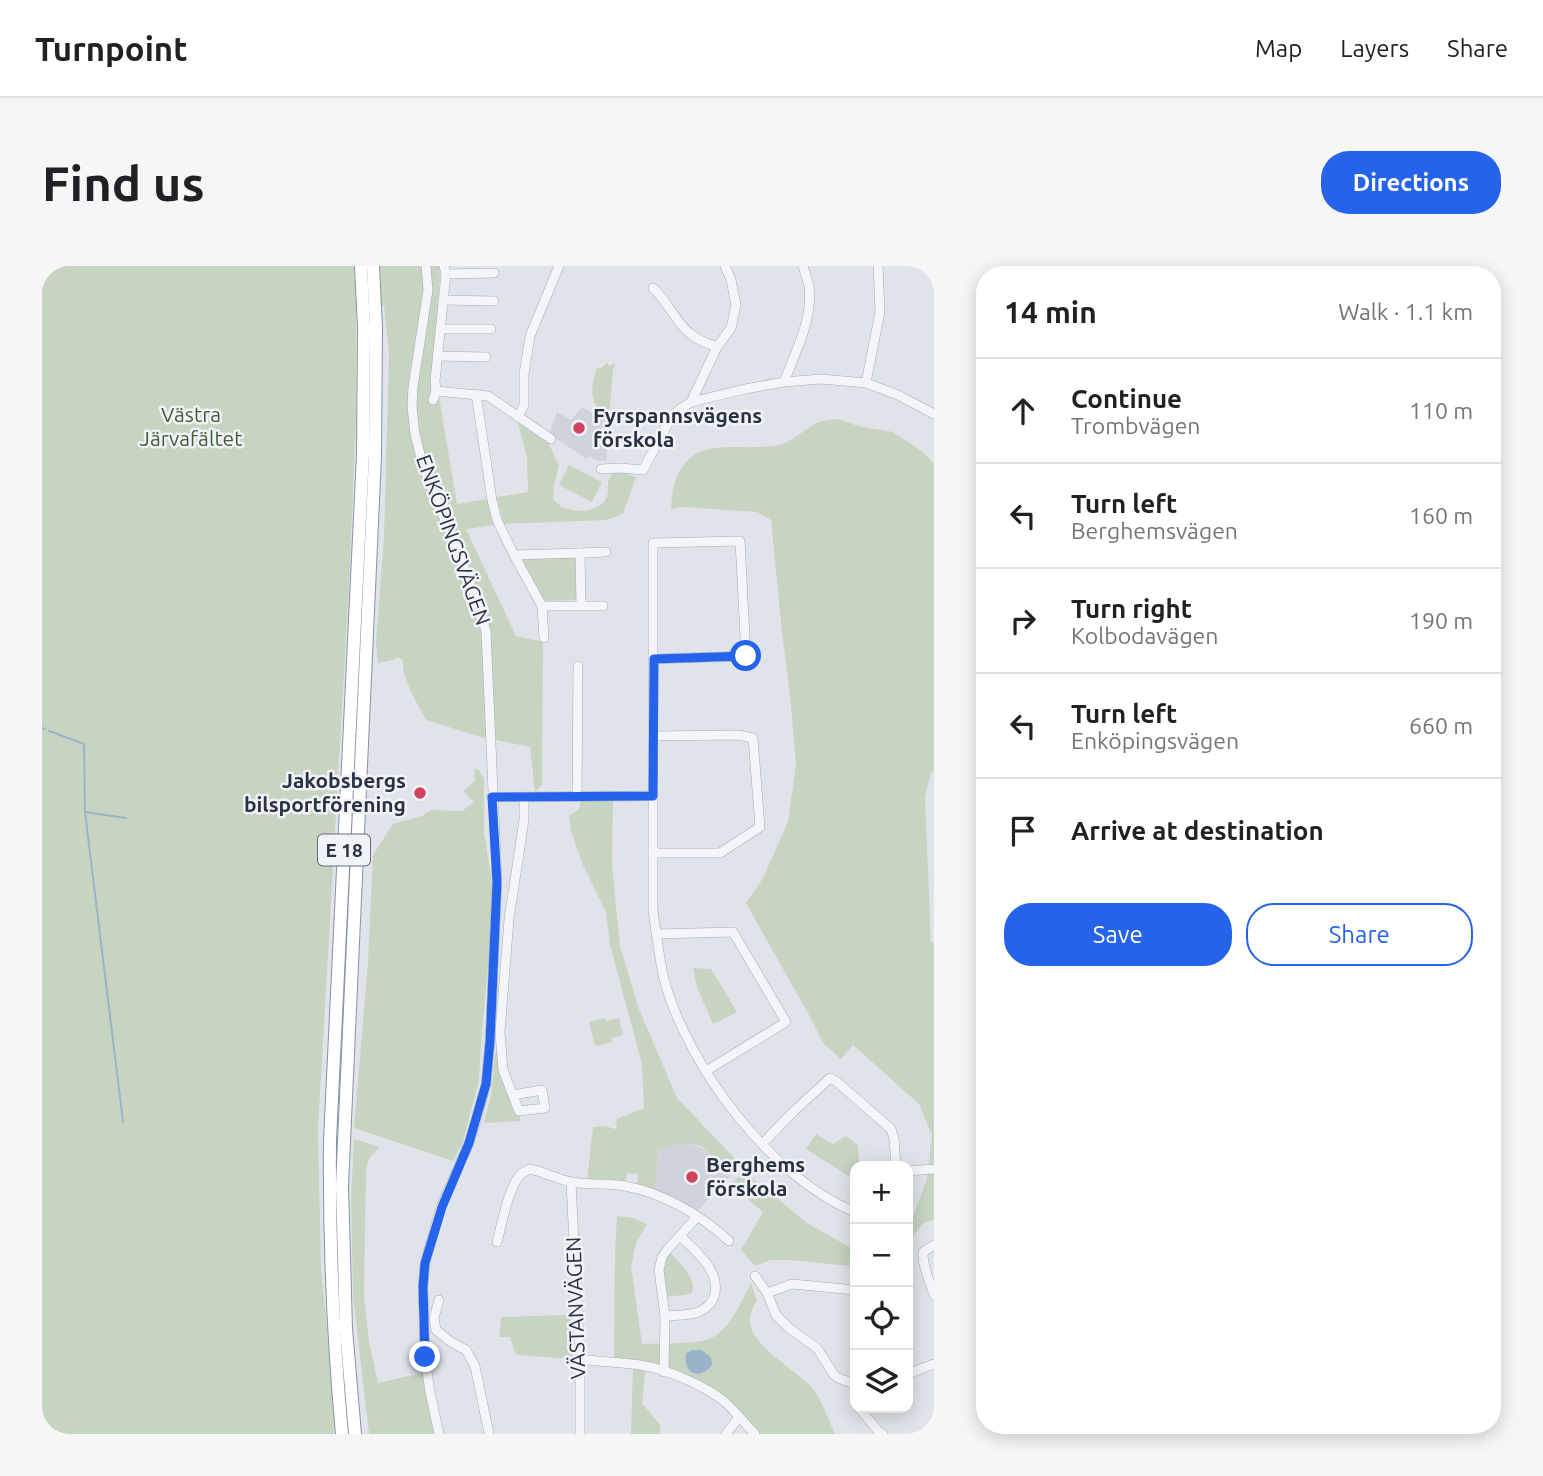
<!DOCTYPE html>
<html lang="en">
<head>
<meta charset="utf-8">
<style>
	body { margin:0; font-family:Ubuntu,sans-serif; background:#f6f6f6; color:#202124 }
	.controls { position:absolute; right:21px; bottom:21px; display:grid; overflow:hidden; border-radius:14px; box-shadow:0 4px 18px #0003 }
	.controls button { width:63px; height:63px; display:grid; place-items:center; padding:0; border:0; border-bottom:2px solid #e0e0e0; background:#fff; color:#202124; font:35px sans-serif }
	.stop { position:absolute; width:21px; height:21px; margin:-16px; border:5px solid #2563eb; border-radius:50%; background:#fff }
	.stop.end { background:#2563eb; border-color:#fff; box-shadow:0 2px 7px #0008 }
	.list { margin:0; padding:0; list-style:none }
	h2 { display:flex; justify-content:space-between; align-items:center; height:91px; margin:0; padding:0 28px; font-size:30px }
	h2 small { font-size:23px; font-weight:400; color:#757577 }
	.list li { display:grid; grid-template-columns:46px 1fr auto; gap:21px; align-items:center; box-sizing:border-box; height:105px; padding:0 28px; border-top:2px solid #e0e0e0 }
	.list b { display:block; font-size:26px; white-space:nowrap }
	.list p { margin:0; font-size:23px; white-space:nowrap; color:#757577 }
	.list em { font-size:23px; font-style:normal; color:#757577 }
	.actions { display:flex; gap:14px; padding:21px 28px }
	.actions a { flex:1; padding:16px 0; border:2px solid #2563eb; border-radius:28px; text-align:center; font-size:24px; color:#2563eb }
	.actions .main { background:#2563eb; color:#fff }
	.icon { flex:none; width:38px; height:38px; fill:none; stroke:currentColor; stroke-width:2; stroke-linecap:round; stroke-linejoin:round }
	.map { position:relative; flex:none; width:892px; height:1168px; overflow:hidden; border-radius:28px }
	header { display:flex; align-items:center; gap:42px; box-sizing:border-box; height:98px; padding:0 35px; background:#fff; border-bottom:2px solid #e0e0e0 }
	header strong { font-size:33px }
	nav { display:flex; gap:38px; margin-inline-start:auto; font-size:24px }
	.intro { display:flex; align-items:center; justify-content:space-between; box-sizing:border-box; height:168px; padding:0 42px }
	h1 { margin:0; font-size:49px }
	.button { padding:18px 32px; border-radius:28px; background:#2563eb; color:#fff; font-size:24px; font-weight:700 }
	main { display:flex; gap:42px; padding:0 42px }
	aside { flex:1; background:#fff; border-radius:28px; box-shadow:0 4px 18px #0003 }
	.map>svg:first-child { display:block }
	.built { fill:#ced3dc }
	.green { fill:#c7d4c1 }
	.water { fill:#9bb3ca }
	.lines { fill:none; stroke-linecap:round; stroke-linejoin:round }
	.stream { stroke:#9bb3ca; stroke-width:2 }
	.minor-casing { stroke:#a5abb4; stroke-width:10 }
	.highway-casing { stroke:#8792a1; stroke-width:14 }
	.minor { stroke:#f3f5f8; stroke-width:9 }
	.highway { stroke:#fff; stroke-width:12 }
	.route { stroke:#2563eb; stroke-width:9 }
	.poi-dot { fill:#d1435d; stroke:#f0f3f7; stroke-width:2.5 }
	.labels { text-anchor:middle; stroke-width:5; stroke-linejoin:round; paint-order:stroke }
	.shield { fill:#f0f3f7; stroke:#656c78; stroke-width:2 }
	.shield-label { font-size:19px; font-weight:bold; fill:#293242 }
	.park-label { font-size:21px; fill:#3e5e36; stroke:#f0f3f7 }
	.poi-label { font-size:21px; font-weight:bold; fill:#293242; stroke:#f0f3f7; text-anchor:start }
	.street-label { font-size:21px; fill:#293242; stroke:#f0f3f7 }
</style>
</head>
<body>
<header>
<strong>Turnpoint</strong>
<nav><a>Map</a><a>Layers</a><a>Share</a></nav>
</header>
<div class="intro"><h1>Find us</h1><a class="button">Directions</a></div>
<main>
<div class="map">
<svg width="892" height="1168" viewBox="0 0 892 1168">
	<rect width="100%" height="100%" fill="#e0e4ea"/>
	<g class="built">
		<path d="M540,141L565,156V195L553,194L548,190L545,193L507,168L515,146L529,154Z"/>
		<path d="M644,877L660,882L689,908L654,947L613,926L616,884Z"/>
	</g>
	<g class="green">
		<path d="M0,0H312L314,37V154L307,320L276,864L279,1001L292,1136V1168H0Z"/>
		<path d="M337,0H397L398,8L390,127L397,131L415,238L446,233L452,259L424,263L474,370L501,376L500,519L493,526L488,481L439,471L384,454C376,438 359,412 361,394L355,391L351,394L336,397L334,377L342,271L347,88L342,40L339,39Z"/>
		<path d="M565,97L567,100L574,97L571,104L567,154C548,139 547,124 555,102H559Z"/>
		<path d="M796,153L816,160L851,166L882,187L892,198V505L889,507L883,531L889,676L892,677V954L881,957L866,977V962L871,951L885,912L890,869L877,838L811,779L799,793L781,777L768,751L704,637L721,612L746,556L754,498L748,429L740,366L729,254L715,246L640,241L629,243C630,234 630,224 633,216C649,166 697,187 737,179C750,176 762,163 775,157C781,154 789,154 796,153Z"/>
		<path d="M476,157L507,178L517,200L512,219L511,233C513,235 518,240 520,241C534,247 559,247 565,230C568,221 563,218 570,208L579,206L594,211L581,248L564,254L462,258L455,231L486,226L485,192Z"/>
		<path d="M527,199L560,216L550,236L517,219Z"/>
		<path d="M533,291L534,334L500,335L480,299L481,292Z"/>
		<path d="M432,503H436L442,513V567L450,617L448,678L439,777L437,814L421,876L411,895L312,862L326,696L331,589L351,558L380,550L389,544L420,545L432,536L421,525L433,515Z"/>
		<path d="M539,534H571L570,600L578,680L597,743L635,832L698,898L689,908L659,880L644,877L616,884L613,926L595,921L596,908L585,907L583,920L545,916L551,861L562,860L574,863L575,853L602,842L600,798L568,679L564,646L541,599L529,565L527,550L537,543Z"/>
		<path d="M651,702L669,703L695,746L671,758L655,721Z"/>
		<path d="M563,752L564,755L577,752L581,769L569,772L570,776L553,780L547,756Z"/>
		<path d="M460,786L477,845L478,855L442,857L449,829L453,787Z"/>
		<path d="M774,868L791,878L804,870L816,879L817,896L808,911L764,883Z"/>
		<path d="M312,873L338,881L328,891L324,903L322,1030L327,1076L336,1117L380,1107L393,1168H327L311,1031L309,930Z"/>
		<path d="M702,905L765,957L809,982L807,1000L749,994H728L713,1000L699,984L721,946L689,919Z"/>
		<path d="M575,950L591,952L605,958L594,977L589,1000L600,1078C616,1077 659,1079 671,1071C690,1060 699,1036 709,1017L715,1034C711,1041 708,1047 708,1055C708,1080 755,1104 771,1123C780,1134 787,1155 793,1168H713L664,1124L604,1102L600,1137L619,1160L617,1168H589L591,1099L572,1097L573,985Z"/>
		<path d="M625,984C636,996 655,1010 650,1027L642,1029L620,1031V991Z"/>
		<path d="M529,1049L531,1093L474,1089L468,1071H457L459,1051Z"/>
	</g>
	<path class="water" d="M651,1084H660L669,1092L670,1099C657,1115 641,1108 644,1087Z"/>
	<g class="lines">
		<g class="stream">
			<path d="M0,462L2,463"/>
			<path d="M7,465L42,478L43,546L84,552"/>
			<path d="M43,546L81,856"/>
		</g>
		<g class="minor-casing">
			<g id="minor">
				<path d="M384,0L386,24L371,121L370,141L373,168L381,200L433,329L444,365L455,616L448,775L444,818L435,852L427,877L399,941L383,997L381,1021L383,1091L388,1126L397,1168"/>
				<path d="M404,8L452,7"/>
				<path d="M611,22C627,36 633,57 650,69C657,75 667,78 675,81"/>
				<path d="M401,34L452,35"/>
				<path d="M398,63H449"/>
				<path d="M395,90L444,91"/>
				<path d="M742,116C753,87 771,54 767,21C766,14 763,7 761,0"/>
				<path d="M824,117L838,46L836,0"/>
				<path d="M394,125L446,130L509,173"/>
				<path d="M434,128L450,234L455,254L472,289"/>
				<path d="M391,134L394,125L393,115L404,8L402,0"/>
				<path d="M649,136L675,81L689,62L694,39L689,14L683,0"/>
				<path d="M476,151L482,139V108L488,70L517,0"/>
				<path d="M559,203L578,202L601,204L630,150L638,143L649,136L703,123L742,116L779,113L824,117L856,129L892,148"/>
				<path d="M538,287L564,286"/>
				<path d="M500,340L502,372"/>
				<path d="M539,340L538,287L472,289L500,340H561"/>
				<path d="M612,393L704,390L698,275L611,277V644C614,667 617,690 622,713C645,799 729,912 813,946"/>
				<path d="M611,470L696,469L711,472L718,561L678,587H611"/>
				<path d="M535,530L536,400"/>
				<path d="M450,531L611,530"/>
				<path d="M614,668L691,666L744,756L664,805"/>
				<path d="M471,829L500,824L503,842L477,845L461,804L458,766L467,653L482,554V531"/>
				<path d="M720,878L751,846L788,812L795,816L849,863L852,873L854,900"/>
				<path d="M866,905L892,903"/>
				<path d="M529,916L538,1093V1168"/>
				<path d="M455,976C460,958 466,923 478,909C481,906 484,905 488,903C502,906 515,913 529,916C547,919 565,917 583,920C621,927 659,949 687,975"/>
				<path d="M892,979L881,986C880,1000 888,1015 892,1029"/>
				<path d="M713,1010L725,1027L734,1049L748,1063L775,1082L792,1109L796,1112L813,1118"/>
				<path d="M725,1027L750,1018L813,1024"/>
				<path d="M397,1034L392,1052L394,1064L409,1076L424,1084L433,1100L447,1168"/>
				<path d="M623,1050C633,1049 646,1050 656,1046C664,1043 669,1038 672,1031C680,1006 654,985 638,970"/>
				<path d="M538,1093C558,1096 578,1096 598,1099C624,1103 662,1119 683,1136C694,1146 703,1158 713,1168"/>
				<path d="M622,1106L623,1050L617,1004L620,991L625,984L655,951"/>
				<path d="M866,1108L892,1098"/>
				<path d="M817,1142L838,1167L841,1168"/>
				<path d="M684,1168L697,1151"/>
			</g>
		</g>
		<g class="highway-casing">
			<g id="highway">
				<path d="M300,1168C291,1070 287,973 288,874L321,188L322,61L319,0"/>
				<path d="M313,1168L304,1063L300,920L333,190L334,61L331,0"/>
			</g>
		</g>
		<use href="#minor" class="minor"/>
		<use href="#highway" class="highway"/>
	</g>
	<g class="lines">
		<path class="route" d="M383,1091L381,1021L383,997L400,941L427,877L444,818L448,775L455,616L450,531L611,530L612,393L704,390"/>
	</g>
	<g class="poi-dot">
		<circle cx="537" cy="162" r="7"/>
		<circle cx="378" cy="527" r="7"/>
		<circle cx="650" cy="911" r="7"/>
	</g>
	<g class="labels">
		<rect class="shield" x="276" y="568.5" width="52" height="31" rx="5"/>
		<g class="shield-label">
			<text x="302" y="591">E 18</text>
		</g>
		<g class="park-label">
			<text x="149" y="156">Västra<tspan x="149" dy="24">Järvafältet</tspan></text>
		</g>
		<g class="poi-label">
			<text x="551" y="157">Fyrspannsvägens<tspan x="551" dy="24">förskola</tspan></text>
			<text x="364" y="522" text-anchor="end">Jakobsbergs<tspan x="364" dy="24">bilsportförening</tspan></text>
			<text x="664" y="906">Berghems<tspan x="664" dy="24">förskola</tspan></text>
		</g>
		<g class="street-label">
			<text transform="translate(411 274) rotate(70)" y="7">ENKÖPINGSVÄGEN</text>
			<text transform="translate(534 1042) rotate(-92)" y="7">VÄSTANVÄGEN</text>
		</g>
	</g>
</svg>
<div class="controls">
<button>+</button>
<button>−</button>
<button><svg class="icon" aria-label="locate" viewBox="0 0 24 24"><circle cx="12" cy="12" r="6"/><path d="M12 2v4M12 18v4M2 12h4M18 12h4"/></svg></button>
<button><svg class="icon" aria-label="layers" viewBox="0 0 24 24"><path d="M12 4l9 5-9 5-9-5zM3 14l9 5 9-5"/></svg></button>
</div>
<div class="stop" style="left:704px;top:390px"></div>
<div class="stop end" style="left:383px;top:1091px"></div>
</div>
<aside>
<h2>14 min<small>Walk · 1.1 km</small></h2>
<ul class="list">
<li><svg class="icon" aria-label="ahead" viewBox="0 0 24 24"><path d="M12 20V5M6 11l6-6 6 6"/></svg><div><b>Continue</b><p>Trombvägen</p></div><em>110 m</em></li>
<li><svg class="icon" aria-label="left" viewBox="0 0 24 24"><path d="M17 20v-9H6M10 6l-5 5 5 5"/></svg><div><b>Turn left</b><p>Berghemsvägen</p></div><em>160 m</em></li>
<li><svg class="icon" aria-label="right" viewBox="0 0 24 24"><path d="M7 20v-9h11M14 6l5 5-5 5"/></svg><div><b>Turn right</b><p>Kolbodavägen</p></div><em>190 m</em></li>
<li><svg class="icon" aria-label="left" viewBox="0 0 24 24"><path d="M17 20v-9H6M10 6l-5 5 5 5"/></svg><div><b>Turn left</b><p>Enköpingsvägen</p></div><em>660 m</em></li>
<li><svg class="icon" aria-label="arrive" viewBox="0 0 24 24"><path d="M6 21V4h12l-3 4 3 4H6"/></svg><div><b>Arrive at destination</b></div></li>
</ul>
<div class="actions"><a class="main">Save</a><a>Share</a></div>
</aside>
</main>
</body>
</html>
